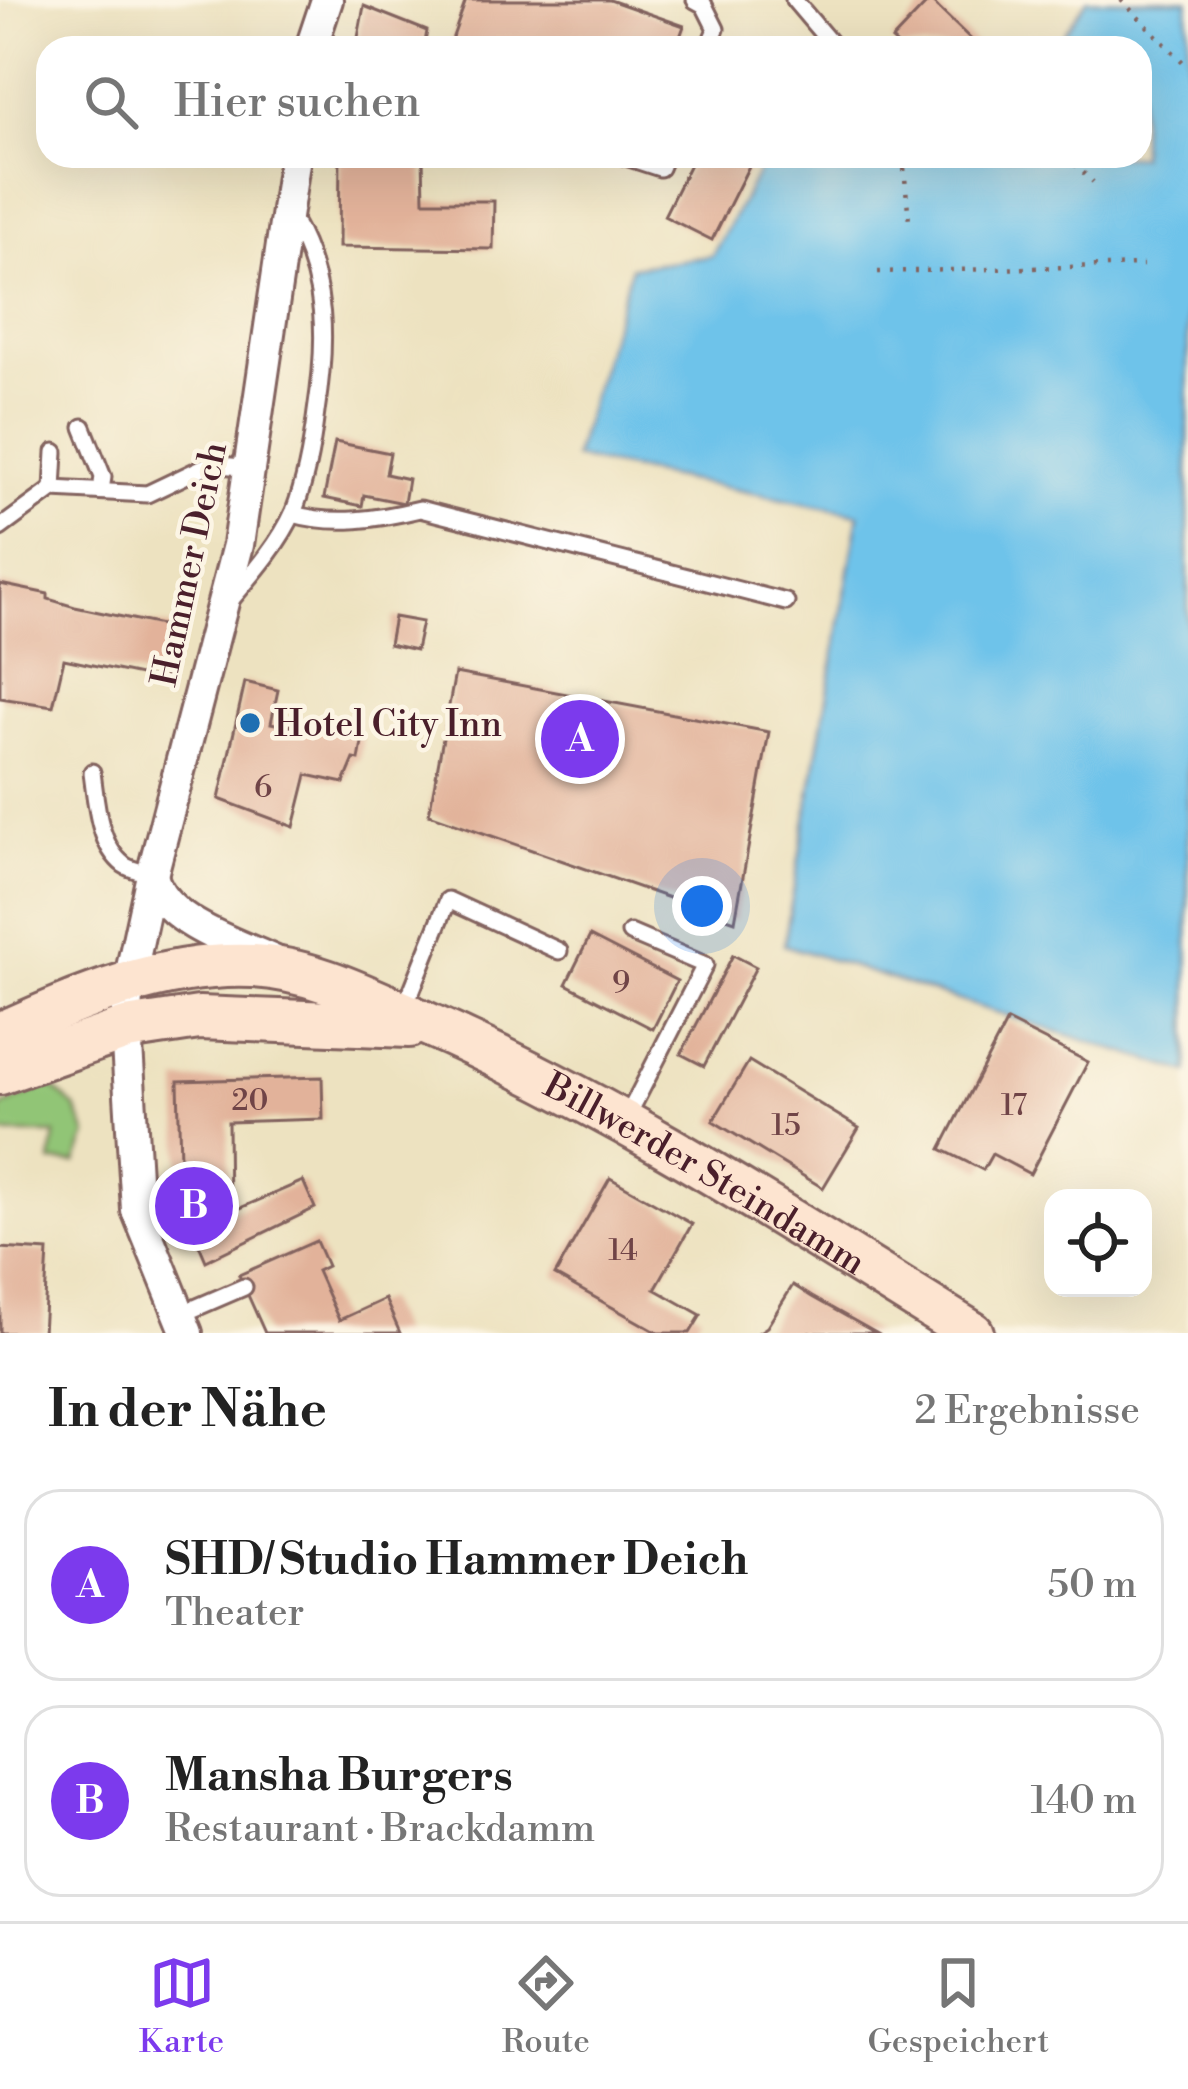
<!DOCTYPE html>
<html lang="de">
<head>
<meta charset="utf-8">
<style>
	body { margin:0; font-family:"Libre Bodoni",serif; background:#f6f6f6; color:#222 }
	.controls { position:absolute; right:36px; bottom:36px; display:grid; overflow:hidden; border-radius:24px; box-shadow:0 12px 48px #0002 }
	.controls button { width:108px; height:108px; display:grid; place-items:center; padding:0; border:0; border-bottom:3px solid #e0e0e0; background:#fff; color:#222; font:60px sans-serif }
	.you { position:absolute; left:702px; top:906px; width:42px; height:42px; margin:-30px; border:9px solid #fff; border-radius:50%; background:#1a73e8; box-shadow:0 0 0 18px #1a73e833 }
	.badge { display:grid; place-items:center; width:78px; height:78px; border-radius:50%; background:#7c3aed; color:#fff; font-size:39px; font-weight:700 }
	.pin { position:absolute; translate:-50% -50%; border:6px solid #fff; box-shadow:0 3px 12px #0006 }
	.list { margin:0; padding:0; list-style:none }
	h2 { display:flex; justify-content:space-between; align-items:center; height:156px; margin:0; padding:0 48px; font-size:51px }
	h2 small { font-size:39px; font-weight:400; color:#767676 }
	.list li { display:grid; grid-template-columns:78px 1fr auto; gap:36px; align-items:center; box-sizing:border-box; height:192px; margin:0 24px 24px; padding:0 24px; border:3px solid #e0e0e0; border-radius:36px }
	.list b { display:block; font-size:45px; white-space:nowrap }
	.list p { margin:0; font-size:39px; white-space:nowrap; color:#767676 }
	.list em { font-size:39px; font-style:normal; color:#767676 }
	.icon { flex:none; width:66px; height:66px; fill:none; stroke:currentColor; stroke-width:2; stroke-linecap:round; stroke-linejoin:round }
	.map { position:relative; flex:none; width:1188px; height:1333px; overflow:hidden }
	.search { position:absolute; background:#fff; box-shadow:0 12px 48px #0002; left:36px; right:36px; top:36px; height:132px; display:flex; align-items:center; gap:30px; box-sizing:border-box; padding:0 42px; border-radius:36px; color:#767676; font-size:45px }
	.sheet { height:588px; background:#fff }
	nav { display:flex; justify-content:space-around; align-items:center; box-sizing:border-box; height:168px; border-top:3px solid #e0e0e0; background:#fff; font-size:33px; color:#767676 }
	nav a { display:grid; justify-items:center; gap:6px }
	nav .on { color:#7c3aed }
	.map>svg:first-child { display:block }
	.green { fill:#91c576; stroke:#6e7250; stroke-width:3 }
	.water { fill:#6ec3ea; stroke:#5c718a; stroke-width:3 }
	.building { fill:#e2b29a }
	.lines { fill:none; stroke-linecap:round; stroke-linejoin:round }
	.lane-casing { stroke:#83635f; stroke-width:21 }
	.street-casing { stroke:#83635f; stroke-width:36 }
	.secondary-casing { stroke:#83635f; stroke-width:48 }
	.path { stroke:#83635f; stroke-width:4.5; stroke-dasharray:3 9; stroke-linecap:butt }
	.lane { stroke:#fff; stroke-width:15 }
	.street { stroke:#fff; stroke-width:30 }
	.secondary { stroke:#fde4d0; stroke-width:42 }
	.poi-dot { fill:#1f6fb2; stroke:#fcf5e5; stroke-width:4.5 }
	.labels { text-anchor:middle; stroke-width:9; stroke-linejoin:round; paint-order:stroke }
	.number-label { font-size:30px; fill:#704447 }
	.street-label { font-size:36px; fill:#4a1f2b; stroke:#fcf5e5 }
	.poi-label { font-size:36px; fill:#4a1f2b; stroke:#fcf5e5; text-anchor:start }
</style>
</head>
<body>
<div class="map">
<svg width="1188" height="1333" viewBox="0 0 1188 1333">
	<rect width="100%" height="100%" fill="#fcf5e5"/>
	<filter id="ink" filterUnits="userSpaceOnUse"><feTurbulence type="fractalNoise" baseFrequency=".00833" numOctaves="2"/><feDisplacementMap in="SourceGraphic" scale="24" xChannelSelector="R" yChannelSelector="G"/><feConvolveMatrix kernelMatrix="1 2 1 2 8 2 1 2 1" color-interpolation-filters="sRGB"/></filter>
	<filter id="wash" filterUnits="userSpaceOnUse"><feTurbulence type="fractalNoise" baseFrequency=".004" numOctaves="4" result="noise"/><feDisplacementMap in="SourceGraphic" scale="48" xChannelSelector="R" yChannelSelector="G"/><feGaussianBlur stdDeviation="2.7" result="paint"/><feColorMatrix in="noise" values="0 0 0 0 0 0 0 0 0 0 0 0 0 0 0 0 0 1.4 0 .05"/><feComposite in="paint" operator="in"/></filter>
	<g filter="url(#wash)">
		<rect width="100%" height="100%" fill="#ede2c0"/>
		<path class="green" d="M49,1084L76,1108L87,1135L76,1163L51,1162L55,1134H0V1108Z"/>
		<path class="water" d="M1087,0H1188V1073L784,945L859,514L574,458L631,267L712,256L767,156H1140V48H1054Z"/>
		<g id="blocks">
			<g class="building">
				<path d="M466,0H610L684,26L676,48H449Z"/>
				<path d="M930,0L980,48H901L892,40Z"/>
				<path d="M364,6L427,31L424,48H356Z"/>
				<path d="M340,156H423L424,201H494L493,249L339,247Z"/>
				<path d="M694,156H754L712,240L664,216Z"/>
				<path d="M335,442L390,453L386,474L408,479L404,503L364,495L362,506L324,498Z"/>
				<path d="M0,584L48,594V599L75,607L175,628L164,680L64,659L53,706L0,698Z"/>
				<path d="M394,617L422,622L416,650L389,644Z"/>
				<path d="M455,673L769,732L735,921L429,814Z"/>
				<path d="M245,682L278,690L271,723L290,727L291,722L363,737L359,760L354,759L344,783L307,775L294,827L219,799Z"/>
				<path d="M590,936L677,981L653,1029L566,984Z"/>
				<path d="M733,955L756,967L704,1066L681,1054Z"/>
				<path d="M1007,1021L1088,1062L1030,1174L992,1154L983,1170L941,1149Z"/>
				<path d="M749,1061L859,1128L823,1188L713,1121Z"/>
				<path d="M322,1077L323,1119L228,1122L229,1213L303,1181L315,1208L206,1261L181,1202L178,1081Z"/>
				<path d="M610,1178L692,1224L655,1289L701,1315L690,1333H658L555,1275Z"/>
				<path d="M316,1241L327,1266L317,1271L339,1320L385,1299L400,1333H265L239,1275Z"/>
				<path d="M0,1248L48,1251L43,1333H0Z"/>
				<path d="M793,1285L812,1297L876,1333H758L767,1327Z"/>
			</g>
		</g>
	</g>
	<g filter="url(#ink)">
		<use href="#blocks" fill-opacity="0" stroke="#83635f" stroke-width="3"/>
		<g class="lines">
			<g class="lane-casing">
				<g id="lane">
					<path d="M695,0L704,5L716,29L708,48"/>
					<path d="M794,0L833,46"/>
					<path d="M623,156L660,168L665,156"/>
					<path d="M83,427L103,477L101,490"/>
					<path d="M53,489L55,452"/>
					<path d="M293,514C334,526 379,519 420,509L786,602"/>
					<path d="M0,528L53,489L147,494L210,464L252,468"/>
					<path d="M230,601C253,574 280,543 294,511C306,480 312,445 316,412C327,341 328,281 291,217"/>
					<path d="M92,772C96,801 98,845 124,865C131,870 144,872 152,875"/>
					<path d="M403,1012L448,900L559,951"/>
					<path d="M626,1119L705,965L630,933"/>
					<path d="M179,1315L244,1287"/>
				</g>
			</g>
			<g class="street-casing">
				<g id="street">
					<path d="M311,48L327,0"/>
					<path d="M152,875C163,923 236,943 276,962"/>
					<path d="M187,1333L137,1210L126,1029L129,982L152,875L238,545L295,156"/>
				</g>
			</g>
			<g class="secondary-casing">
				<g id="secondary">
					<path id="s1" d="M0,1034C80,998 163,962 253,966C314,969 370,999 425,1023C617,1107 794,1223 972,1333"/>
					<path d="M0,1073L126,1029L199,1018L409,1026"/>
				</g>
			</g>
			<g class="path">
				<path d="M1121,0L1188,67"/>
				<path d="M903,156L909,221"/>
				<path d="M1066,156L1093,182"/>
				<path d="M878,272L1143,265"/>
			</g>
			<use href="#lane" class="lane"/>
			<use href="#street" class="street"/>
			<use href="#secondary" class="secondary"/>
		</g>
	</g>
	<circle class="poi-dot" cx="250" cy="723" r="12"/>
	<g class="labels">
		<g class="number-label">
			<text x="263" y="797">6</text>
			<text x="621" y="992">9</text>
			<text x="250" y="1110">20</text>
			<text x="1014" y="1115">17</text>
			<text x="786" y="1135">15</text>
			<text x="623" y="1260">14</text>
		</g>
		<g class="street-label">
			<text transform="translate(188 564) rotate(-78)" y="13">Hammer Deich</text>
			<text dy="13" stroke="none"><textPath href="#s1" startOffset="765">Billwerder Steindamm</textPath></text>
		</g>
		<g class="poi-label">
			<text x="274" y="736">Hotel City Inn</text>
		</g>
	</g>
</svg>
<div class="controls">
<button><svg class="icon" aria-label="locate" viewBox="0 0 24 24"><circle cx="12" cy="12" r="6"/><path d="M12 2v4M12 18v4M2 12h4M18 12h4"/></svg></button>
</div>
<div class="you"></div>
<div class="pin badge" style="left:580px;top:739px">A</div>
<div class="pin badge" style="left:194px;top:1206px">B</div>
<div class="search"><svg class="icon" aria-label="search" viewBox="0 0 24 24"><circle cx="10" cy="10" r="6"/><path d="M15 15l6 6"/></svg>Hier suchen</div>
</div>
<section class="sheet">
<h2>In der Nähe<small>2 Ergebnisse</small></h2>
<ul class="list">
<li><span class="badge">A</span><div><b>SHD/ Studio Hammer Deich</b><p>Theater</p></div><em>50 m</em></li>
<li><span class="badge">B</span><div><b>Mansha Burgers</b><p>Restaurant · Brackdamm</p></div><em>140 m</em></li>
</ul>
</section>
<nav>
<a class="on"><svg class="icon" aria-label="map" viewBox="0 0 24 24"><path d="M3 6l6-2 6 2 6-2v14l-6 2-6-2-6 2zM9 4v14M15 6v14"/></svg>Karte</a>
<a><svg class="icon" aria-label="directions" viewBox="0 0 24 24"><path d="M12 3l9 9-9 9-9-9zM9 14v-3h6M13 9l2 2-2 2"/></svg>Route</a>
<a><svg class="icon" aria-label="saved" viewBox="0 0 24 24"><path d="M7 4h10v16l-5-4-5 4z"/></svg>Gespeichert</a>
</nav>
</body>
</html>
